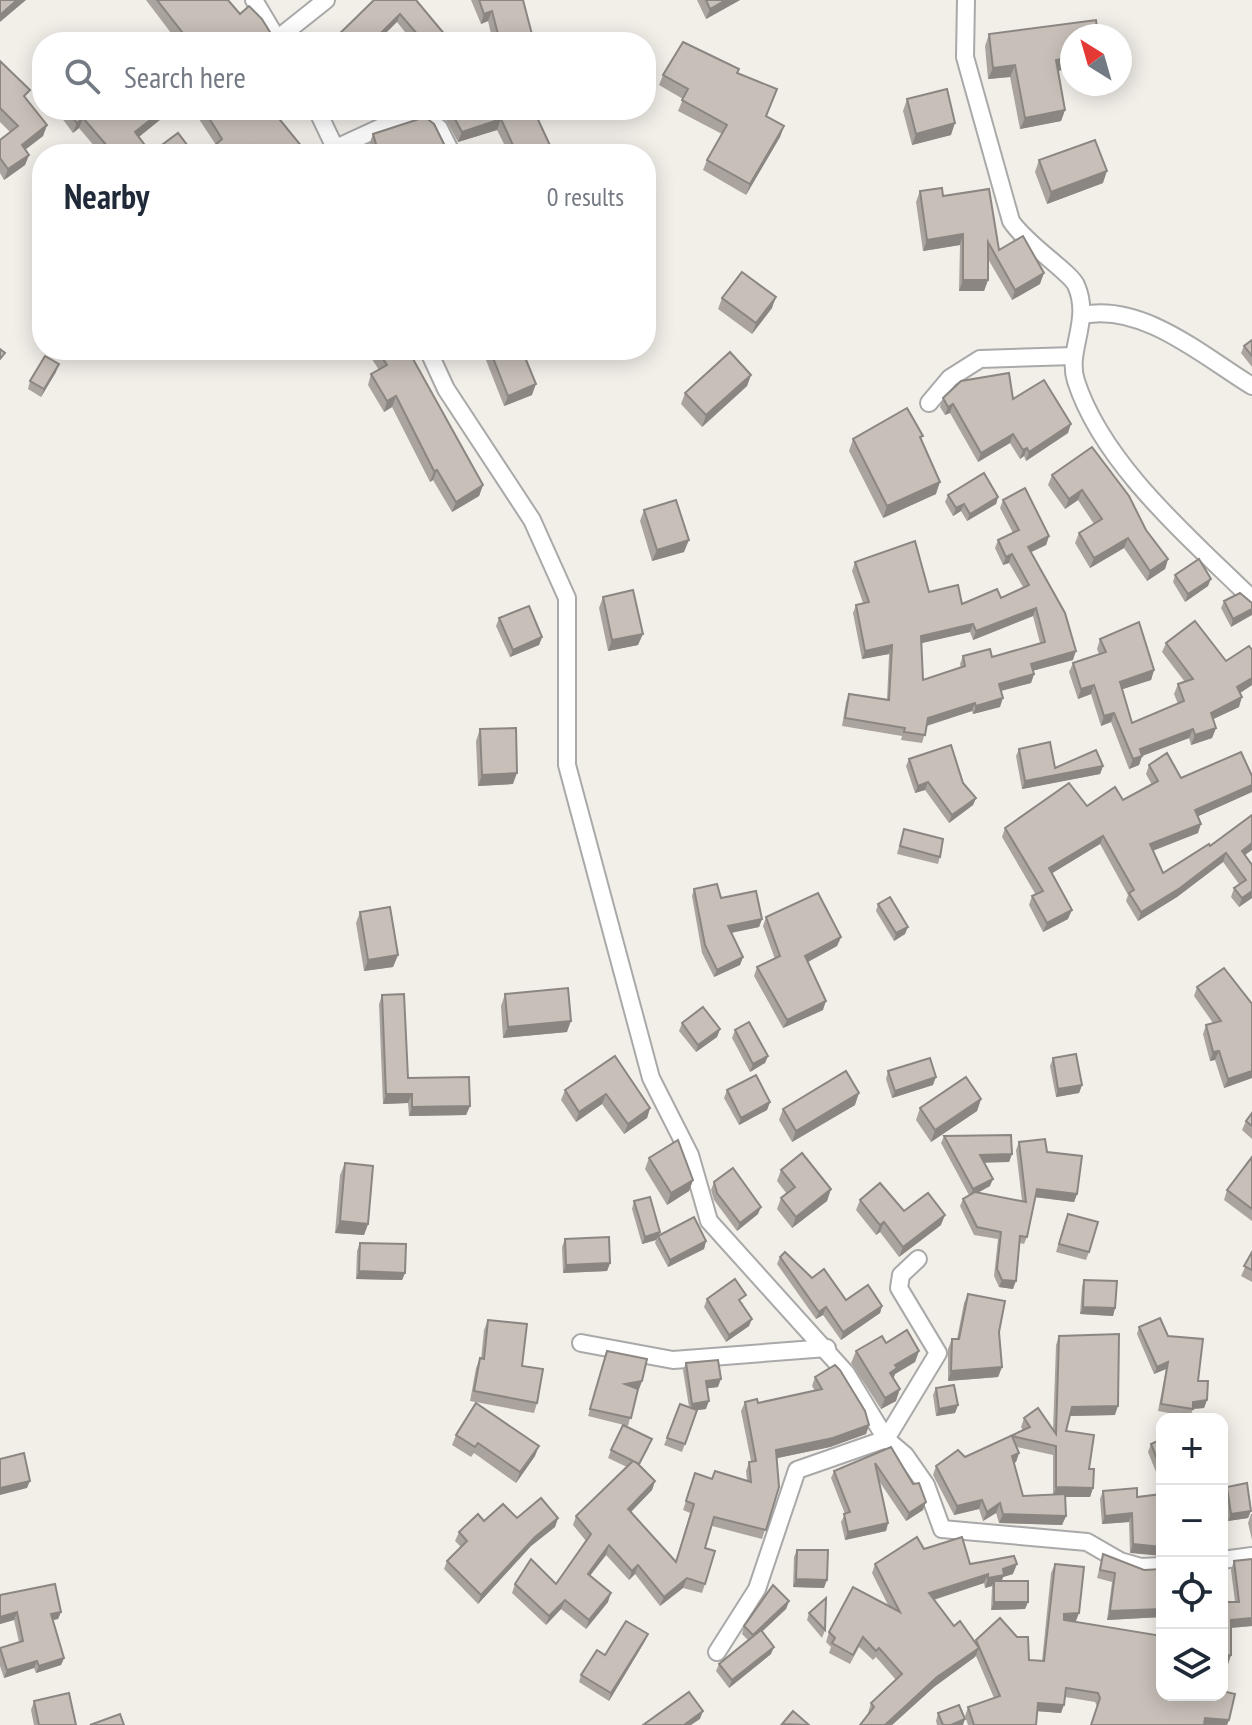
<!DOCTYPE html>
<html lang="en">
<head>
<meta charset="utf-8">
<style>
	body { margin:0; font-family:"PT Sans Narrow",sans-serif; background:#f2f2f3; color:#1f2937 }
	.controls { position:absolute; right:24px; bottom:24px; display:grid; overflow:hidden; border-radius:16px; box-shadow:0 4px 20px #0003 }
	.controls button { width:72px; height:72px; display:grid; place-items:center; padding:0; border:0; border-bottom:2px solid #e0e1e3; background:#fff; color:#1f2937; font:40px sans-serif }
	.compass { position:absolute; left:1060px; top:24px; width:72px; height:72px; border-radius:50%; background:#fff; box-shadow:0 4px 20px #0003; rotate:323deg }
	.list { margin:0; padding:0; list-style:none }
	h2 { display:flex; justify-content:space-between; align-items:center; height:104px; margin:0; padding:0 32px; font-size:34px }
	h2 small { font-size:26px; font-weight:400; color:#747a83 }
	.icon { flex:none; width:44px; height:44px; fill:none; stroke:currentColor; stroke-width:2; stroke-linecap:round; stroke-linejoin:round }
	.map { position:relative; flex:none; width:1252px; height:1725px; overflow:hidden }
	.search { position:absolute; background:#fff; box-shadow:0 4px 20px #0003; left:32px; top:32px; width:624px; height:88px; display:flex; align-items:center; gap:20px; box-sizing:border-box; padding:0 28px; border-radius:32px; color:#747a83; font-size:30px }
	.panel { position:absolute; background:#fff; box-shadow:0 4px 20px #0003; left:32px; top:144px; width:624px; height:216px; border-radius:32px }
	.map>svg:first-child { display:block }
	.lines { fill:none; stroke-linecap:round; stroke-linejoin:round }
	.street-casing { stroke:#a9a9a9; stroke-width:20 }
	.street { stroke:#fff; stroke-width:16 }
	.wall { fill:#aba49e; fill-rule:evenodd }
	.shaded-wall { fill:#8b8681 }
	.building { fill:#c7bfb8; stroke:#8b8681; stroke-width:2; fill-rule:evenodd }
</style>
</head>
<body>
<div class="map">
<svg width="1252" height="1725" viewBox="0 0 1252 1725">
	<rect width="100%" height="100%" fill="#f2efe9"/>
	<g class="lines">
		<g class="street-casing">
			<g id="street">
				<path d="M254,0L279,42"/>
				<path d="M966,0L965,57L1011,221C1026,244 1070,272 1076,285C1092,321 1066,350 1076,381C1103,465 1191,539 1252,599"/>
				<path d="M277,39L326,0"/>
				<path d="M317,110L338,154"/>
				<path d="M336,148L401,118L421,114L439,128L452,154"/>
				<path d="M1083,315C1143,303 1203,356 1252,386"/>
				<path d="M428,350L446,389L532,520L567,598V765L651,1078L690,1155L709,1221L846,1373L886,1439L905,1455L926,1485L942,1529L1087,1542L1120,1561L1141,1567L1162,1566"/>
				<path d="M929,403L950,378L980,359L1074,356"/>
				<path d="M581,1343L673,1360L827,1348"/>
				<path d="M1222,1560L1252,1556"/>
				<path d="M717,1652L757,1589L797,1470L886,1439L938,1353L899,1288L901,1275L918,1259"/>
			</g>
		</g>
		<use href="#street" class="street"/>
	</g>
	<g class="wall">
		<path d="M146,0H228L240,14L271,42H172L174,37Z"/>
		<path d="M374,0L446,36L444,42H413L397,22Z"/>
		<path d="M471,0H523L534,42H493L488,21L481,24Z"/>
		<path d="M697,0H740L706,19Z"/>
		<path d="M989,34L1072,68L1058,71L1065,110L1061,121L1020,129L1010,77L988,79L985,46Z"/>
		<path d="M0,61L27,99L47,125L43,136L25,150L29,155L25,165L4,180L0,173V140L10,132L0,122Z"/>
		<path d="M738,73L766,116L784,126L780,137L746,195L703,170L707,160L722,134L678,111L683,99L659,85L663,75Z"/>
		<path d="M907,99L951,135L912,145L903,111Z"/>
		<path d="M64,110H166L164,111L161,119L139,137L151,153L194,154H101L79,128L73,133L61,117Z"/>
		<path d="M193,110H272L303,148L301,154H205L216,145Z"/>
		<path d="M432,110H543L540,117L537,118L554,154H509L497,130L458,142L446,120Z"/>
		<path d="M373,134L449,154H372L369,145Z"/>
		<path d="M1039,160L1103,183L1047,204L1035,172Z"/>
		<path d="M920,191L943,196L999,250L1040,284L1012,300L988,259V280L984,291H959L960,245L923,251L916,202Z"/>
		<path d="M722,298L772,308L752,334L718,309Z"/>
		<path d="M1252,340V367L1241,353L1244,346Z"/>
		<path d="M366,350H408L483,485L479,496L452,512L433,480L430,482L392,407L384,412L368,385L371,374L379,370Z"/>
		<path d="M482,350H522L532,395L504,406Z"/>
		<path d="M56,372L41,397L28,389L30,381Z"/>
		<path d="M751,375L747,386L702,427L681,404L685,393Z"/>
		<path d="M943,398L1013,399L1068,433L1026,461L1024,456L1020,459L1010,443L978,462L950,413L945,415L940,407Z"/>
		<path d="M853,439L921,440L936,494L883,518L849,451Z"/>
		<path d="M1092,447L1146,530L1168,559L1165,569L1147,581L1124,548L1090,568L1075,543L1079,533L1094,524L1078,500L1065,509L1048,485L1052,475Z"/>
		<path d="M948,495L998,497L996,504L967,521L961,511L953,516L945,502Z"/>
		<path d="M1003,500L1049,536L1046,545L1031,552L1073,660L1032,671L1034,674L1031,683L1001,691L1000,707L973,714L972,711L927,726L922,743L901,740L902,736L842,726L846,702L849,694L887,700L889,654L862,659L853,613L856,605L863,603L852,571L855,562L962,604L1001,598L1023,587L1009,563L1003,565L995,548L998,540L1013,533L1000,508ZM1033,616L1040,643L992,657L963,656L960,664L961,668L923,680L921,643L970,632L973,640Z"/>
		<path d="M644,510L684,552L652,561L640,521Z"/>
		<path d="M1175,575L1208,586L1185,602L1173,582Z"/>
		<path d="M603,597L638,645L608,651L599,608Z"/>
		<path d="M1224,601L1252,603L1231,627L1221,608Z"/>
		<path d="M499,618L542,637L539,645L510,657L496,626Z"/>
		<path d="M1100,639L1154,670L1151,680L1122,689L1132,723L1178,704L1174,694L1178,684L1185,682L1162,652L1166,643L1226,661L1252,650V685L1240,693L1239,707L1213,719L1216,728L1212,738L1191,745L1189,738L1142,756L1139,765L1129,769L1111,722L1101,726L1091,694L1078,699L1069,672L1073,663L1099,654L1097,649Z"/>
		<path d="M480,729L513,784L478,786L476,741Z"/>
		<path d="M1019,749L1055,768L1103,766L1100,774L1022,789L1016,756Z"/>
		<path d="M909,759L963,783L976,798L973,805L949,823L925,790L915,793L906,766Z"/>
		<path d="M1149,765L1181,778L1252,792L1198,816V833L1153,851L1163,873L1210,846L1245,855L1252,865V898L1239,907L1231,897L1234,888L1239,884L1223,862L1177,897L1138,921L1126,901L1128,895L1100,844L1052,873L1068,919L1043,932L1029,905L1032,896L1036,895L1002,837L1005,828L1087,806L1123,800L1152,785L1146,774Z"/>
		<path d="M904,829L940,857L938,864L897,854Z"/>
		<path d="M694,889L721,898L762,919L759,927L731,933L743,957L740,965L714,977L702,953L692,896Z"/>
		<path d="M878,904L905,934L894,941L876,911Z"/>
		<path d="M360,912L398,955L393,967L364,971L356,923Z"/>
		<path d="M766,917L841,937L837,946L808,962L823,1010L783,1028L754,976L757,967L775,959L763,926Z"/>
		<path d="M1224,968L1252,1078L1224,1088L1215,1060L1210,1061L1203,1034L1206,1025L1213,1023L1194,996L1197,987Z"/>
		<path d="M505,994L567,1032L503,1038L501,1006Z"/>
		<path d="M382,995L408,1078L470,1106L466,1115L409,1116L408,1103L383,1104L379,1004Z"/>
		<path d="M682,1023L720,1029L717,1037L696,1052L679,1031Z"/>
		<path d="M735,1030L768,1056L765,1063L750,1072L732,1038Z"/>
		<path d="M615,1056L650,1108L647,1118L624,1134L602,1104L576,1122L561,1100L565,1090Z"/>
		<path d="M1053,1058L1082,1085L1079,1093L1056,1097L1050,1066Z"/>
		<path d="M888,1071L933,1085L892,1098L886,1079Z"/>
		<path d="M727,1090L770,1102L767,1110L739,1125L724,1098Z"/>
		<path d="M981,1099L977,1111L931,1142L916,1120L920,1108Z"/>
		<path d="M855,1105L792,1142L779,1120L783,1109Z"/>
		<path d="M1252,1113V1139L1242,1130L1246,1121Z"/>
		<path d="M944,1136L1012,1154L1009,1162H984L990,1186L977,1193L1022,1201L1016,1150L1019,1142L1047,1152L1077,1194L1074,1202L1035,1197L1027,1237L1024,1244L1020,1243L1013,1289L999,1287L994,1276L998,1239L974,1235L960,1206L963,1199L969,1195L941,1143Z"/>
		<path d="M1252,1157V1221L1224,1200L1227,1190Z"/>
		<path d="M649,1158L693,1180L689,1191L667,1205L645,1169Z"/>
		<path d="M345,1163L368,1224L364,1235L335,1233L340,1175Z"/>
		<path d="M781,1170L831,1189L827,1201L792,1228L777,1209L781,1198L787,1194L777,1181Z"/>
		<path d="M714,1182L758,1214L737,1231L714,1200L711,1190Z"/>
		<path d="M860,1200L904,1211L941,1225L899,1257L880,1232L876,1235L856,1210Z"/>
		<path d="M634,1201L660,1232L659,1235L706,1241L704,1249L668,1267L655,1243L656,1240L642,1244L632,1209Z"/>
		<path d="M1065,1221L1089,1252L1086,1260L1056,1252Z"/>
		<path d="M565,1239L610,1263L607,1271L563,1273L562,1247Z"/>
		<path d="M360,1243L405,1273L402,1280L356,1279L357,1251Z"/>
		<path d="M1252,1252V1282L1241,1276Z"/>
		<path d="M780,1257L846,1300L882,1306L880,1313L841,1340L823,1315L816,1319L777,1264Z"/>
		<path d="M1084,1280L1115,1308L1113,1316L1080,1314L1082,1287Z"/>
		<path d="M968,1294L999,1332L1002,1367L998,1377L948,1381V1349L952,1339H957L964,1303Z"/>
		<path d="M707,1299L744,1303L741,1304L749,1326L726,1342L704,1307Z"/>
		<path d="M488,1320L522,1366L537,1403L534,1413L470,1401L476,1368L480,1358L481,1359L484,1330Z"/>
		<path d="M1139,1327L1168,1336L1198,1381L1207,1400L1204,1408L1193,1409L1190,1417L1158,1411L1166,1369L1154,1374L1137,1334Z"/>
		<path d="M1059,1336L1115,1415L1069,1416L1066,1431L1089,1469L1093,1488L1090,1497H1065L1066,1516L1062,1525L999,1523L996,1513L983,1521L979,1509L954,1515L933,1475L936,1466L965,1457L1023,1431L1021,1427L1024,1418L1053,1430L1056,1345ZM1017,1447L1053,1455V1494L1023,1496L1014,1463L1016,1462L1019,1453Z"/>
		<path d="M886,1343L919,1351L915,1362L895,1374L893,1378L896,1401L881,1409L851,1363L856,1351Z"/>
		<path d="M607,1351L642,1381L639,1389H638L628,1426L588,1416Z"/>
		<path d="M686,1363L718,1387L707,1388L706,1409L697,1410L682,1452L664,1445L667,1438L689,1407L683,1370Z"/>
		<path d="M815,1377L869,1425L866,1434L830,1447L777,1458L779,1487L762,1539L712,1526L705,1548V1584L702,1593L683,1588L660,1606L635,1574L629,1580L606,1555L590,1576L608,1602L586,1629L561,1609L546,1625L512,1593L515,1584H556L586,1541L573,1525L576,1516L627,1467L608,1458L611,1450L649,1447L639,1466L655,1481L652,1490L631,1512L676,1561L690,1513L683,1510L695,1473L712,1479L747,1481L746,1471L749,1462L751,1461L741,1411L745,1402L758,1403L815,1391L812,1386Z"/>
		<path d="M936,1388L958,1405L955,1413L936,1416L933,1395Z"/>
		<path d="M456,1435L535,1456L516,1483L474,1453L471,1457L452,1445Z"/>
		<path d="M1162,1439V1487L1148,1452L1151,1444Z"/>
		<path d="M891,1447L923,1510L906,1521L879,1481L888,1523L886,1531L845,1540L841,1522L845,1514L831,1478L834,1471Z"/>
		<path d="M1227,1487L1251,1511L1248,1518L1228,1521L1224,1494Z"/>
		<path d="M1103,1491L1137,1497L1162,1494L1130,1553L1129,1522L1102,1524L1100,1499Z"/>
		<path d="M1251,1514H1252V1540L1248,1523Z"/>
		<path d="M517,1518H558L555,1527L531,1546L478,1604L444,1569L447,1561L461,1547L455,1541L459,1532L484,1521Z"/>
		<path d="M924,1549L970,1564L1013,1574L1003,1577L1002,1581L1028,1602L1025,1609L991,1610L992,1586L985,1588L984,1583L934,1600L954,1626L975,1642L976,1640L1029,1660L1042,1661L1051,1573L1055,1564L1076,1621H1072L1229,1720L1227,1725H1091L1097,1706L1095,1702L1065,1697L1061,1713L1037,1711L1036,1725H968L965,1716L968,1707L994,1698L976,1656L934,1687L892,1725H860L869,1714L868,1713L871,1703L896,1680L876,1657L873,1660L859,1647L850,1664L829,1653L831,1647L826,1642L829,1632L888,1605L872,1573L875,1564Z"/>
		<path d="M797,1550L824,1588L793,1587L794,1557Z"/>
		<path d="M1103,1554L1144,1570L1162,1569V1617L1107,1620L1112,1582L1097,1578Z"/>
		<path d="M1252,1559V1626L1231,1628V1655L1228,1664H1222L1235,1602L1231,1570L1234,1561Z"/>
		<path d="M0,1595L61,1612L58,1619L53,1620L64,1658L61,1665L36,1673L34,1668L4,1678L0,1666V1648L19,1642L14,1620L0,1624Z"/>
		<path d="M789,1601L786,1609L762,1631L771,1654L729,1688L716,1671L719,1664L748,1640L742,1634L744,1626Z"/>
		<path d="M809,1613L825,1630L822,1638L807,1620Z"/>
		<path d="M645,1641L609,1701L579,1682L581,1675L605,1655Z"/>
		<path d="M34,1701L76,1725H34L31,1710Z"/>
		<path d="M938,1713L963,1725H937L936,1721Z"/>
	</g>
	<g class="shaded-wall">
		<path d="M17,0H26L0,22V15Z"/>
		<path d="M726,0H740L706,19L710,9Z"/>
		<path d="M492,11L488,21L481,24L484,14Z"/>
		<path d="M400,14L397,22L377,42H372Z"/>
		<path d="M1072,57V68L1052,72L1056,60Z"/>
		<path d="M1015,65L1010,77L988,79L993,68Z"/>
		<path d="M159,110H166L164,111L161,119L131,143L135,132Z"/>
		<path d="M536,110H543L540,117L530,121L534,111Z"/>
		<path d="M1065,110L1061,121L1020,129L1025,118Z"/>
		<path d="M83,118L79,128L73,133L77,123Z"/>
		<path d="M501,119L497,130L458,142L462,132Z"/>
		<path d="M955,123L951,135L912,145L916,134Z"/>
		<path d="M47,125L43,136L18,155L22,145Z"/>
		<path d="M784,126L780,137L746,195L750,184Z"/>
		<path d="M253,145L250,154H244Z"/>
		<path d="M29,155L25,165L4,180L8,169Z"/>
		<path d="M1107,171L1103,183L1047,204L1051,192Z"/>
		<path d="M963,234L960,245L923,251L927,240Z"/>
		<path d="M1044,273L1040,284L1012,300L1015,290Z"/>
		<path d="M963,280H988L984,291H959Z"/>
		<path d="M776,297L772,308L752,334L756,323Z"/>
		<path d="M59,364L56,372L41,397L44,389Z"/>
		<path d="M751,375L747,386L702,427L706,415Z"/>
		<path d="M536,384L532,395L504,406L508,396Z"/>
		<path d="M396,396L392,407L384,412L387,401Z"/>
		<path d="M953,404L950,413L945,415L948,407Z"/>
		<path d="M1071,424L1068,433L1026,461L1029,452Z"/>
		<path d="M1013,434L1010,443L978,462L981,453Z"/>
		<path d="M1027,448L1024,456L1020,459L1023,450Z"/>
		<path d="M437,470L433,480L430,482L434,471Z"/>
		<path d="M940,482L936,494L883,518L887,506Z"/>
		<path d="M483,485L479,496L452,512L456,502Z"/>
		<path d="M1082,490L1078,500L1065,509L1069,499Z"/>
		<path d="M998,497L996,504L967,521L970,514Z"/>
		<path d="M964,504L961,511L953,516L956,508Z"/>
		<path d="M1049,536L1046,545L1025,555L1028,547Z"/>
		<path d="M1128,538L1124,548L1090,568L1094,558Z"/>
		<path d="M689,540L684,552L652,561L657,550Z"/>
		<path d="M1012,554L1009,563L1003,565L1006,557Z"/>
		<path d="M1168,559L1165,569L1147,581L1150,571Z"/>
		<path d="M1211,579L1208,586L1185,602L1188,594Z"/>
		<path d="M1036,608L1033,616L973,640L976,631Z"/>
		<path d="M1252,609V615L1231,627L1233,619Z"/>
		<path d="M973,624L970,632L918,644L921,636Z"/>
		<path d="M643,634L638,645L608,651L612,640Z"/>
		<path d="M542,637L539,645L510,657L513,650Z"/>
		<path d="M892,645L889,654L862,659L865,651Z"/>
		<path d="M1076,651L1073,660L1028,672L1031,664Z"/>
		<path d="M1154,670L1151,680L1117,691L1120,682Z"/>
		<path d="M1034,674L1031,683L996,692L999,684Z"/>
		<path d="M1252,678V685L1234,697L1237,687Z"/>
		<path d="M1094,685L1091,694L1078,699L1081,689Z"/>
		<path d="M1242,697L1239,707L1207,722L1211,713Z"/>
		<path d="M1003,698L1000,707L973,714L976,706Z"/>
		<path d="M975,703L972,711L925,726L928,718Z"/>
		<path d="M1114,713L1111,722L1101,726L1104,716Z"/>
		<path d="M1216,728L1212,738L1191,745L1195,735Z"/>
		<path d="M1193,729L1189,738L1142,756L1139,765L1129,769L1133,759L1140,749Z"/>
		<path d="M1103,766L1100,774L1022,789L1025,781Z"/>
		<path d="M517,773L513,784L478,786L482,775Z"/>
		<path d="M928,782L925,790L915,793L918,786Z"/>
		<path d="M1252,785V792L1192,819L1195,810Z"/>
		<path d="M976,798L973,805L949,823L952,815Z"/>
		<path d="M1201,824L1198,833L1146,853L1150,844Z"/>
		<path d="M1103,836L1100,844L1046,877L1049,868Z"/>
		<path d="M1252,843V850L1238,860L1242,851Z"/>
		<path d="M1226,853L1223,862L1177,897L1138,921L1141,912Z"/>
		<path d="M1252,891V898L1239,907L1242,898Z"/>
		<path d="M1072,910L1068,919L1043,932L1047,923Z"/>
		<path d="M762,919L759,927L725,934L728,926Z"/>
		<path d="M908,927L905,934L894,941L896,933Z"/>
		<path d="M841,937L837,946L802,965L805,956Z"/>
		<path d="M398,955L393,967L364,971L368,960Z"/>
		<path d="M743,957L740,965L714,977L717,970Z"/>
		<path d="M826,1001L823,1010L783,1028L787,1020Z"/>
		<path d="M571,1021L567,1032L503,1038L508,1027Z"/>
		<path d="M720,1029L717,1037L696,1052L698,1045Z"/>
		<path d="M1219,1051L1215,1060L1210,1061L1213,1052Z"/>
		<path d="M768,1056L765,1063L750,1072L753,1064Z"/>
		<path d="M1252,1071V1078L1224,1088L1228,1079Z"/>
		<path d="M936,1077L933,1085L892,1098L895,1091Z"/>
		<path d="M1082,1085L1079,1093L1056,1097L1058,1089Z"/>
		<path d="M859,1093L855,1105L792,1142L796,1131Z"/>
		<path d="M386,1094H412L408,1103L383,1104Z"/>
		<path d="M606,1094L602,1104L576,1122L579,1112Z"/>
		<path d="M981,1099L977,1111L931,1142L935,1130Z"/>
		<path d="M770,1102L767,1110L739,1125L741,1118Z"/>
		<path d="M470,1106L466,1115L409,1116L412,1107Z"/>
		<path d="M650,1108L647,1118L624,1134L628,1124Z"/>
		<path d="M1012,1154L1009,1162L977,1163L980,1155Z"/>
		<path d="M993,1179L990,1186L970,1197L973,1189Z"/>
		<path d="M693,1180L689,1191L667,1205L671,1193Z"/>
		<path d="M831,1189L827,1201L792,1228L796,1217Z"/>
		<path d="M1037,1189L1077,1194L1074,1202L1034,1197Z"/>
		<path d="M761,1207L758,1214L737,1231L740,1223Z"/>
		<path d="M945,1215L941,1225L899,1257L903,1247Z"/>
		<path d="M340,1221L368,1224L364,1235L335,1233Z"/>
		<path d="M884,1222L880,1232L876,1235L880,1225Z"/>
		<path d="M660,1232L656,1240L642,1244L645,1237Z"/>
		<path d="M706,1241L704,1249L668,1267L670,1260Z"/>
		<path d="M610,1263L607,1271L563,1273L566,1265Z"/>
		<path d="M359,1271L405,1273L402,1280L356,1279Z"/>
		<path d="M1002,1280L1016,1281L1013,1289L999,1287Z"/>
		<path d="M882,1306L880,1313L841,1340L843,1332Z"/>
		<path d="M826,1307L823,1315L816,1319L819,1312Z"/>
		<path d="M1083,1307L1115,1308L1113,1316L1080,1314Z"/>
		<path d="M752,1319L749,1326L726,1342L729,1335Z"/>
		<path d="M919,1351L915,1362L895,1374L893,1380L890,1373L895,1365Z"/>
		<path d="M1168,1362L1166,1369L1154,1374L1157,1367Z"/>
		<path d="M1002,1367L998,1377L948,1381L951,1371Z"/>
		<path d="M721,1379L718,1387L703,1389L706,1381Z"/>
		<path d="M642,1381L639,1389L622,1392L625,1384Z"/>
		<path d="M900,1389L896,1401L881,1409L885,1398Z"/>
		<path d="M1207,1400L1204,1408L1190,1409L1193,1402Z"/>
		<path d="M709,1401L706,1409L690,1411L692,1404Z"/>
		<path d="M958,1405L955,1413L936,1416L939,1409Z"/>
		<path d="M1118,1406L1115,1415L1068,1416L1072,1407Z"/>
		<path d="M869,1425L866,1434L830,1447L773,1459L776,1450Z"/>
		<path d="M539,1446L535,1456L516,1483L520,1472Z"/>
		<path d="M1019,1453L1016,1462L1008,1465L1012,1456Z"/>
		<path d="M30,1481L27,1488L0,1495V1488Z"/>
		<path d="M655,1481L652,1490L625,1518L628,1509Z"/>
		<path d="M1056,1487L1093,1488L1090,1497H1053Z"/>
		<path d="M982,1500L979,1509L954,1515L957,1506Z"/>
		<path d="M926,1502L923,1510L906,1521L909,1513Z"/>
		<path d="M1000,1503L996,1513L983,1521L987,1512Z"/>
		<path d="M1251,1511L1248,1518L1228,1521L1231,1514Z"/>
		<path d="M1132,1513L1129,1522L1102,1524L1105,1516Z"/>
		<path d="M1003,1514L1066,1516L1062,1525L999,1523Z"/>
		<path d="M558,1518L555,1527L531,1546L478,1604L481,1595L535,1537Z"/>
		<path d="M888,1523L886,1531L845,1540L848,1532Z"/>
		<path d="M1133,1544L1162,1547V1556L1130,1553Z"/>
		<path d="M609,1545L606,1555L584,1583L588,1574Z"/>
		<path d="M1017,1564L1013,1574L1003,1577L1000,1585L994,1581L992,1586L985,1588L988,1578L1003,1569Z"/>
		<path d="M638,1565L635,1574L629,1580L632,1571Z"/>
		<path d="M988,1574L984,1583L926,1602L929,1593Z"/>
		<path d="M687,1578L683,1588L660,1606L664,1597Z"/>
		<path d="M796,1579L827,1580L824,1588L793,1587Z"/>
		<path d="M611,1593L608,1602L586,1629L589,1620Z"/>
		<path d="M565,1600L561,1609L546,1625L549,1616Z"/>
		<path d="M789,1601L786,1609L750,1643L753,1635Z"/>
		<path d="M994,1602H1028L1025,1609L991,1610Z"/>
		<path d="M1162,1609V1617L1107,1620L1110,1611Z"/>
		<path d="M17,1612L14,1620L0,1624V1617Z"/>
		<path d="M61,1612L58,1619L48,1621L51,1614Z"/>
		<path d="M1079,1613L1076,1621L1061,1622L1064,1614Z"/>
		<path d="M1252,1618V1626L1228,1628L1231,1620Z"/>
		<path d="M648,1634L645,1641L609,1701L611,1693Z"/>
		<path d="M774,1647L771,1654L729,1688L732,1680Z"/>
		<path d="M979,1648L975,1657L934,1687L892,1725H885L937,1677Z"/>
		<path d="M1231,1655L1228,1664H1222V1656Z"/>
		<path d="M64,1658L61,1665L36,1673L39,1666Z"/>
		<path d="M37,1661L34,1668L4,1678L7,1670Z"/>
		<path d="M1038,1703L1064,1705L1061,1713L1035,1711Z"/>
		<path d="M703,1711L700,1719L691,1725H684Z"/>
		<path d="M1205,1718L1229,1720L1227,1725H1202Z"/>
		<path d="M965,1719L963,1725H951Z"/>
	</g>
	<g class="building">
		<path d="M0,0H17L0,15Z"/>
		<path d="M157,0H228L240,14L249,6L262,19L273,37L266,42H177L173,37L182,32Z"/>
		<path d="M374,0H416L446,36L439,42H424L400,14L372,42H331Z"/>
		<path d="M479,0H523L534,42H500L492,11L484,14Z"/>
		<path d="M706,0H726L710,9Z"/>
		<path d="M1096,20L1098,36H1072V57L1056,60L1065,110L1025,118L1015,65L993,68L989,34Z"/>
		<path d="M683,42L739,69L737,73L777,89L766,116L784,126L750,184L707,160L727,125L682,100L688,89L663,75Z"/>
		<path d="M0,61L30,90L24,96L47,125L22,145L29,155L8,169L0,158V140L18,126L0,108Z"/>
		<path d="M947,89L955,123L916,134L907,99Z"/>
		<path d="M67,110H163L135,132L151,153L178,133L194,154H114L83,118L77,123Z"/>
		<path d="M204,110H272L303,148L299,151L301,154H260L253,145L244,154H205L222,139Z"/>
		<path d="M450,110H536L534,111L554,154H517L501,119L462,132Z"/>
		<path d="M425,117L434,124L449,154H379L373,134Z"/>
		<path d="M1095,140L1107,171L1051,192L1039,160Z"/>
		<path d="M942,188L943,196L989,189L999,250L1023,236L1044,273L1015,290L988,242V280H963V234L927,240L920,191Z"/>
		<path d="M742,272L776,297L756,323L722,298Z"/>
		<path d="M1252,340V356L1244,346Z"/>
		<path d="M0,349L5,353L0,359Z"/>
		<path d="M377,350H408L483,485L456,502L437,470L434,471L396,396L387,401L371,374L387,365Z"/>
		<path d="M490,350H522L536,384L508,396Z"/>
		<path d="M730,352L751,375L706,415L685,393Z"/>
		<path d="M45,356L59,364L44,389L30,381Z"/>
		<path d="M1009,373L1013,399L1044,380L1071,424L1029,452L1027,448L1023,450L1013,434L981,453L953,404L948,407L943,398L961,381Z"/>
		<path d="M907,408L923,436L920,437L940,482L887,506L853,439Z"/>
		<path d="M1092,447L1129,496L1146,530L1168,559L1150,571L1128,538L1094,558L1079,533L1102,519L1082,490L1069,499L1052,475Z"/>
		<path d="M984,473L998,497L970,514L964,504L956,508L948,495Z"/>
		<path d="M1025,488L1049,536L1028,547L1065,613L1076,651L1031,664L1034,674L999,684L1003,698L976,706L975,703L928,718L925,735L904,732L905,728L845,718L849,694L889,700L892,645L865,651L856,605L869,602L855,562L915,541L929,592L958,585L962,604L997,589L1001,598L1029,585L1012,554L1006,557L998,540L1019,530L1003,500ZM1036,608L1045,642L992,657L990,649L963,656L965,666L923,680L921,636L973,624L976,631Z"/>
		<path d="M676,500L689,540L657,550L644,510Z"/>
		<path d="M1199,559L1211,579L1188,594L1175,575Z"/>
		<path d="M633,590L643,634L612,640L603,597Z"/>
		<path d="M1240,593L1252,603V609L1233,619L1224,601Z"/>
		<path d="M529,606L542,637L513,650L499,618Z"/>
		<path d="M1195,621L1226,661L1249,646L1252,650V678L1237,687L1242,697L1211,713L1216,728L1195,735L1193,729L1140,749L1142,756L1133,759L1114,713L1104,716L1094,685L1081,689L1073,663L1106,652L1100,639L1139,622L1154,670L1120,682L1132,723L1184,701L1178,684L1193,679L1166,643Z"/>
		<path d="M516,728L517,773L482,775L480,729Z"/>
		<path d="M1050,742L1055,768L1096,750L1103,766L1025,781L1019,749Z"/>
		<path d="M951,745L963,783L976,798L952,815L928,782L918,786L909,759Z"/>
		<path d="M1241,752L1252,776V785L1195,810L1201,824L1150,844L1163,873L1209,844L1210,846L1252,815V843L1242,851L1252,865V891L1242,898L1234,888L1246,880L1226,853L1180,888L1141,912L1129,893L1134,890L1103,836L1049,868L1072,910L1047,923L1032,896L1043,891L1005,828L1069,783L1087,806L1115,787L1123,800L1158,781L1149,765L1167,753L1181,778Z"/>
		<path d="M904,829L943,839L940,857L900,846Z"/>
		<path d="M717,884L721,898L756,891L762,919L728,926L743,957L717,970L705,945L694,889Z"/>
		<path d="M818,893L841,937L805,956L826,1001L787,1020L757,967L780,956L766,917Z"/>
		<path d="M890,897L908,927L896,933L878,904Z"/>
		<path d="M390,907L398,955L368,960L360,912Z"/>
		<path d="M1224,968L1252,1004V1071L1228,1079L1219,1051L1213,1052L1206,1025L1221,1021L1197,987Z"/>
		<path d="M568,988L571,1021L508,1027L505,994Z"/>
		<path d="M404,994L408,1078L469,1077L470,1106L412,1107V1094H386L382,995Z"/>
		<path d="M703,1007L720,1029L698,1045L682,1023Z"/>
		<path d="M749,1022L768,1056L753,1064L735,1030Z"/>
		<path d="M1076,1054L1082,1085L1058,1089L1053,1058Z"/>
		<path d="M615,1056L650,1108L628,1124L606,1094L579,1112L565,1090Z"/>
		<path d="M930,1058L936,1077L895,1091L888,1071Z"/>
		<path d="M846,1071L859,1093L796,1131L783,1109Z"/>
		<path d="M756,1075L770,1102L741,1118L727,1090Z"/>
		<path d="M966,1077L981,1099L935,1130L920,1108Z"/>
		<path d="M1252,1113V1126L1246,1121Z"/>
		<path d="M1011,1135L1012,1154L980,1155L993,1179L973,1189L944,1136Z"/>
		<path d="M1045,1139L1047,1152L1082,1156L1077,1194L1037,1189L1027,1237L1020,1236L1016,1281L1002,1280L997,1269L1001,1232L977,1227L963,1199L975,1192L1026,1202L1019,1142Z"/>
		<path d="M678,1140L693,1180L671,1193L649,1158Z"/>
		<path d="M802,1153L831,1189L796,1217L781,1198L795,1187L781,1170Z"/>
		<path d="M1252,1157V1209L1227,1190Z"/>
		<path d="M345,1163L373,1166L368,1224L340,1221Z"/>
		<path d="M733,1168L761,1207L740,1223L717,1193L714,1182Z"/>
		<path d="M880,1183L904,1211L928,1193L945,1215L903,1247L884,1222L880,1225L860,1200Z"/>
		<path d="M650,1197L660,1232L645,1237L634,1201Z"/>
		<path d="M1068,1214L1098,1222L1089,1252L1059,1244Z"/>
		<path d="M694,1217L706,1241L670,1260L658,1236Z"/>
		<path d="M609,1237L610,1263L566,1265L565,1239Z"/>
		<path d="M360,1243L406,1244L405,1273L359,1271Z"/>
		<path d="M785,1252L812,1278L824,1269L846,1300L868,1285L882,1306L843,1332L826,1307L819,1312L780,1257Z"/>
		<path d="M1252,1252V1270L1244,1266Z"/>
		<path d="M735,1279L746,1295L739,1300L752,1319L729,1335L707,1299Z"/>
		<path d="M1084,1280L1117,1281L1115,1308L1083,1307Z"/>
		<path d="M968,1294L1005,1301L999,1332L1002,1367L951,1371L952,1339H959Z"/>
		<path d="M1160,1318L1168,1336L1203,1339L1198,1381H1208L1207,1400L1193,1402V1409L1161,1404L1168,1362L1157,1367L1139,1327Z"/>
		<path d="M488,1320L527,1324L522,1366L543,1369L537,1403L474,1391L480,1358L484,1359Z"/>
		<path d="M907,1330L919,1351L895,1365L897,1368L890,1373L900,1389L885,1398L856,1351L882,1336L886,1343Z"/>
		<path d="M1119,1334L1118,1406L1072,1407L1066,1431L1094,1435L1089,1469H1094L1093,1488L1056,1487V1446L1012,1436L1019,1453L1012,1456L1023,1496L1065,1494L1066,1516L1003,1514L1000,1503L987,1512L982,1500L957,1506L936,1466L958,1450L965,1457L1030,1427L1024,1418L1038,1408L1056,1434L1059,1336Z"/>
		<path d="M607,1351L647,1359L642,1381L625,1384L638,1389L631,1418L590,1409Z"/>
		<path d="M718,1360L721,1379L706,1381L709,1401L692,1404L686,1363Z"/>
		<path d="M835,1365L840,1370L865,1411L869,1425L833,1438L776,1450L779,1487L766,1530L714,1517L705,1548L715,1551L705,1584L687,1578L664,1597L638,1565L632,1571L609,1545L588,1574L611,1593L589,1620L565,1600L549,1616L515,1584L531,1559L556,1584L591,1534L576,1516L634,1460L655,1481L628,1509L676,1562L694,1504L686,1501L695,1473L712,1479L715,1471L751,1482L749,1462L756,1461L745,1402L757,1399L758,1403L822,1389L815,1377Z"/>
		<path d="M954,1385L958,1405L939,1409L936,1388Z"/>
		<path d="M476,1403L539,1446L520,1472L478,1443L475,1447L456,1435Z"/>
		<path d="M680,1404L697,1410L685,1444L667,1438Z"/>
		<path d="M623,1425L652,1439L639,1464L611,1450Z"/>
		<path d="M1162,1439V1471L1151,1444Z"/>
		<path d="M891,1447L913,1484L919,1483L926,1502L909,1513L875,1463L888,1523L848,1532L844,1514L850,1512L834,1471Z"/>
		<path d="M24,1453L30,1481L0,1488V1459Z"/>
		<path d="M1247,1483L1251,1511L1231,1514L1227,1487Z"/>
		<path d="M1137,1488V1497L1162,1494V1547L1133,1544L1132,1513L1105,1516L1103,1491Z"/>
		<path d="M541,1498L558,1518L535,1537L481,1595L447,1561L467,1541L459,1532L478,1514L484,1521L503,1504L517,1518Z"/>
		<path d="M917,1537L924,1549L962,1537L970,1564L1014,1556L1017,1564L1003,1569L1004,1575L988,1578V1574L929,1593L954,1626L960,1621L979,1648L937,1677L885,1725H860L874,1707L871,1703L902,1674L879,1648L876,1651L863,1637L853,1655L832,1643L835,1638L829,1632L853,1587L900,1612L875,1564Z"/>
		<path d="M797,1550H828L827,1580L796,1579Z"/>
		<path d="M1103,1554L1144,1570L1162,1569V1609L1110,1611L1115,1573L1100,1570Z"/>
		<path d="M1252,1559V1618L1231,1620V1655L1222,1656V1602H1239L1234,1561Z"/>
		<path d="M1055,1564L1084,1567L1079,1613L1064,1614V1620L1162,1636V1695H1222V1691L1235,1694L1229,1720L1205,1718L1204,1725H1091L1100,1698L1098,1693L1066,1688L1064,1705L1038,1703L1036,1725H974L968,1707L1000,1696L976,1640L1000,1618L1017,1637H1028L1029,1660L1044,1661Z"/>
		<rect x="994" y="1581" width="34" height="21"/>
		<path d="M55,1584L61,1612L51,1614L64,1658L39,1666L37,1661L7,1670L0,1648L23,1641L17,1612L0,1617V1595Z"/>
		<path d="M773,1585L789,1601L753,1635L744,1626Z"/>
		<path d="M826,1598L825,1630L809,1613Z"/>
		<path d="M626,1621L648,1634L611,1693L581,1675L597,1650L605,1655Z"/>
		<path d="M761,1630L774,1647L732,1680L719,1664Z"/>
		<path d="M689,1692L703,1711L684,1725H643Z"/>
		<path d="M69,1693L76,1725H39L34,1701Z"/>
		<path d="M959,1705L965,1719L951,1725H943L938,1713Z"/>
		<path d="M793,1711L809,1725L782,1724Z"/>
		<path d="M120,1714L124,1725H90Z"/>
	</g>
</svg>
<div class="controls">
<button>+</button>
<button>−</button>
<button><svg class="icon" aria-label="locate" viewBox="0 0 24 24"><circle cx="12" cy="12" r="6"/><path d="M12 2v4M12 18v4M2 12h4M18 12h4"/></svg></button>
<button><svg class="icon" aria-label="layers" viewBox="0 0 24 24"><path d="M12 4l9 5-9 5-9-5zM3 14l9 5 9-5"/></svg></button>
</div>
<svg class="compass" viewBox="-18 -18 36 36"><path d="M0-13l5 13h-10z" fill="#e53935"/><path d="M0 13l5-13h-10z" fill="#747a83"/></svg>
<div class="search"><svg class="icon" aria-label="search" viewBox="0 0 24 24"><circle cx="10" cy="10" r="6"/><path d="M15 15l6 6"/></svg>Search here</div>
<section class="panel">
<h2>Nearby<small>0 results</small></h2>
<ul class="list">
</ul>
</section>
</div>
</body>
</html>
